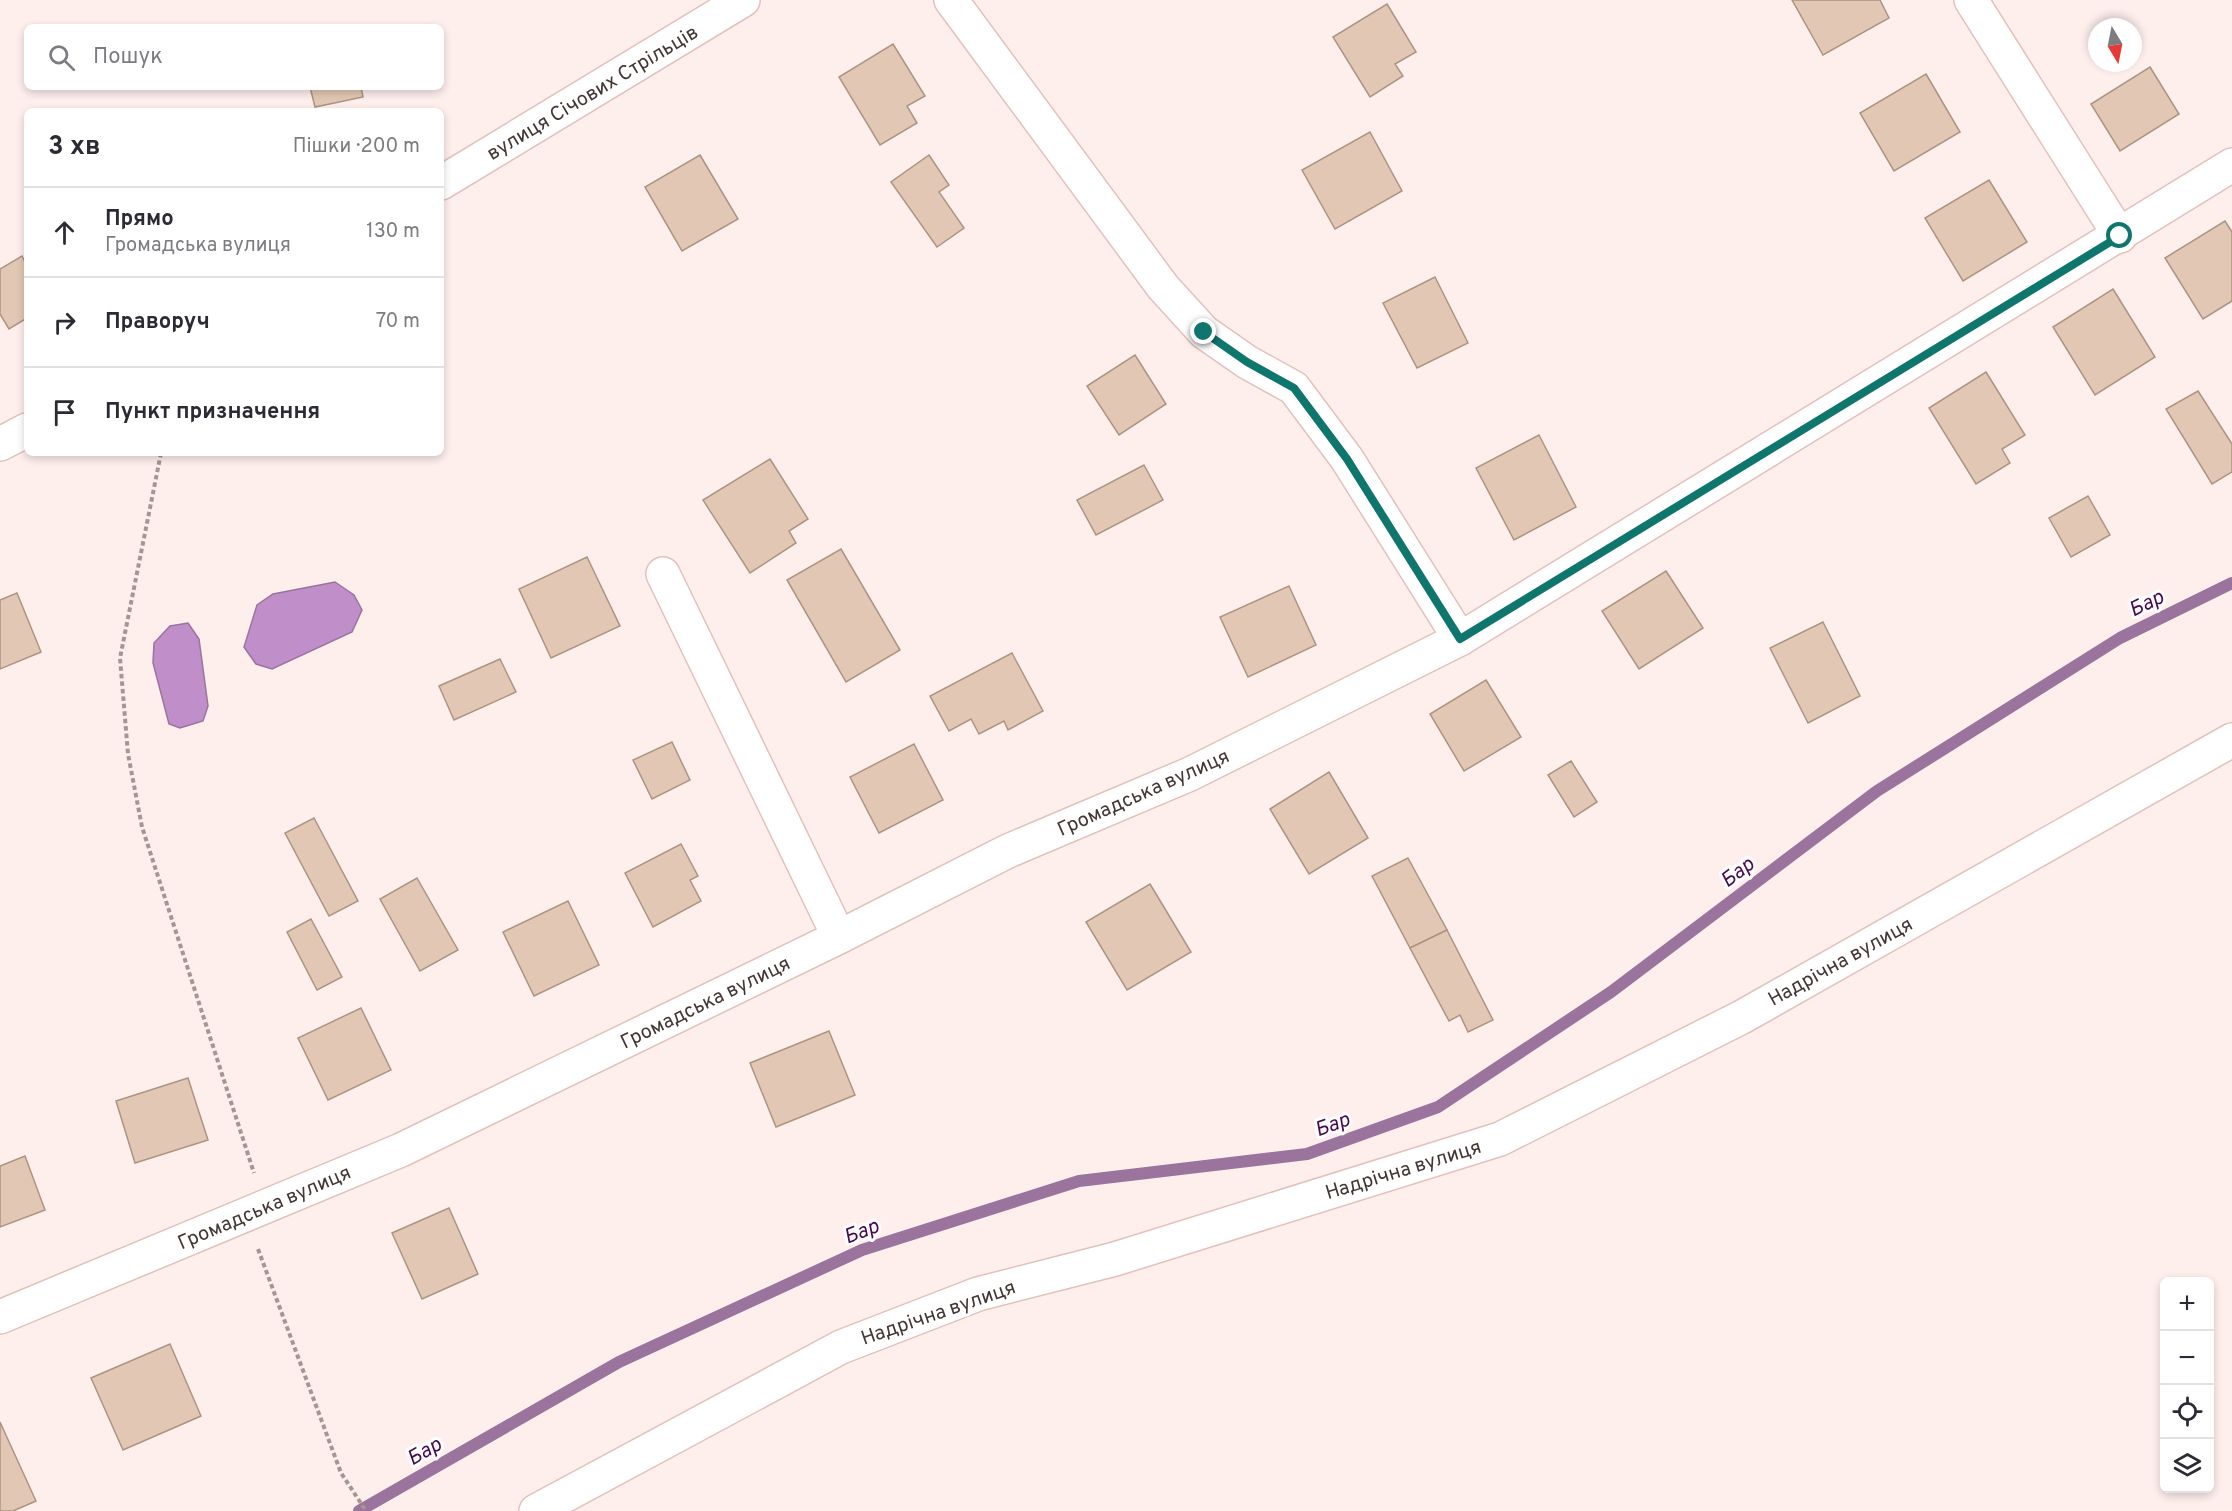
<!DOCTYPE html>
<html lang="uk">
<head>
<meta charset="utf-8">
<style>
	body { margin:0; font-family:Overpass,sans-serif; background:#f2f2f3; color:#2b2b33 }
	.controls { position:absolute; right:18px; bottom:18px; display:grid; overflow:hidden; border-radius:9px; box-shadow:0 3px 9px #0003 }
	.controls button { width:54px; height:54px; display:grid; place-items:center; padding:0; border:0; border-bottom:2px solid #e1e1e2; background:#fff; color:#2b2b33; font:30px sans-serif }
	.compass { position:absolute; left:2088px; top:18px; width:54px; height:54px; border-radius:50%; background:#fff; box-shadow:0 3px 9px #0003; rotate:170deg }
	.stop { position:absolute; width:18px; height:18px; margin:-14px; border:4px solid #0f766e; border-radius:50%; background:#fff }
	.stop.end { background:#0f766e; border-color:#fff; box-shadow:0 2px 6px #0008 }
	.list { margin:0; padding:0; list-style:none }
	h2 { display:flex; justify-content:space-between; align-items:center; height:78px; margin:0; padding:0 24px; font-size:26px }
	h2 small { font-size:20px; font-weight:400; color:#7c7c81 }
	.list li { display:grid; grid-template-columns:39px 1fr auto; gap:18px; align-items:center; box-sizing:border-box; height:90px; padding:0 24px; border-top:2px solid #e1e1e2 }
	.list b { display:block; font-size:22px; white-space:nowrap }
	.list p { margin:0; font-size:20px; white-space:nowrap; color:#7c7c81 }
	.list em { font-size:20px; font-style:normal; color:#7c7c81 }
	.icon { flex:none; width:33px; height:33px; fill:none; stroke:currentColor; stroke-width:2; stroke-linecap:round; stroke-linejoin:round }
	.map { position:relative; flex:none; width:2232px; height:1511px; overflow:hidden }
	.search { position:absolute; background:#fff; box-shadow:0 3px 9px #0003; left:24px; top:24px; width:420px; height:66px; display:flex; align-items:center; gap:15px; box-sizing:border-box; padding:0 21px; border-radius:9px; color:#7c7c81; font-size:22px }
	.panel { position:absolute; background:#fff; box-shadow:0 3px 9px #0003; left:24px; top:108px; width:420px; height:348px; border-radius:9px }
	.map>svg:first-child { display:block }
	.water { fill:#c08fc9; stroke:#9a749c; stroke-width:1.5 }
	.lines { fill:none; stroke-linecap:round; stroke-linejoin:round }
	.stream { stroke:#9a749c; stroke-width:12 }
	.building { fill:#e2c8b4; stroke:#ac9481; stroke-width:1.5 }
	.minor-casing { stroke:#e3c0bc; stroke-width:36 }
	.path { stroke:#a49694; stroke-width:4; stroke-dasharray:4.5 3; stroke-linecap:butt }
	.minor { stroke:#fff; stroke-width:33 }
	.route { stroke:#0f766e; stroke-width:8 }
	.labels { text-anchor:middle; stroke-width:6; stroke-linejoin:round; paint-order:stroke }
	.street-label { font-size:20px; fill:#433634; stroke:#fff }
	.water-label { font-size:21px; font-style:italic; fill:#470852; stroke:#fff }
</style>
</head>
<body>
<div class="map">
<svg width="2232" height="1511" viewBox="0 0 2232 1511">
	<rect width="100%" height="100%" fill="#feefed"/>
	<g class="water">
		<path d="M335,582L354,595L362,610L352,632L272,669L256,664L244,647L257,605L273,594Z"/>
		<path d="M188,623L199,639L208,706L203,721L180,728L169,724L153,663L154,643L170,626Z"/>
	</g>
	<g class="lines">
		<path class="stream" d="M359,1511L619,1362L862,1250L1079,1181L1307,1154L1438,1107L1611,992L1877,791L2120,638L2232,583"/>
	</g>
	<g class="building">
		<path d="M1792,0H1880L1889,18L1823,55Z"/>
		<path d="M1387,4L1416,52L1395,64L1403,76L1370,97L1333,37Z"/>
		<path d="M893,44L925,96L907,106L917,123L880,145L839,77Z"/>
		<path d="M2150,67L2179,114L2120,151L2091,104Z"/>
		<path d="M1926,74L1960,132L1894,171L1860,113Z"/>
		<path d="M310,87H361L363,97L315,107Z"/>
		<path d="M1370,132L1402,191L1335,229L1302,170Z"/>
		<path d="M700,155L738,219L682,251L645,187Z"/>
		<path d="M929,155L949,185L939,192L964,228L937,247L891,182Z"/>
		<path d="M1989,180L2027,242L1963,281L1925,218Z"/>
		<path d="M2225,221L2232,232V301L2203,319L2165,258Z"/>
		<path d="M22,256L27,266V318L9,329L0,314V269Z"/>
		<path d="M1435,277L1468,343L1417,368L1383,303Z"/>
		<path d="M2113,289L2155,357L2095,395L2053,327Z"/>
		<path d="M1135,355L1166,404L1119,435L1087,386Z"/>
		<path d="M1986,372L2025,435L2002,449L2010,463L1976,484L1929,408Z"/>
		<path d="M2198,391L2232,444V472L2212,484L2166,409Z"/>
		<path d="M1539,435L1576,507L1514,540L1476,468Z"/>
		<path d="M770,459L808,519L789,531L796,543L750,573L703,500Z"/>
		<path d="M1144,465L1163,500L1096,535L1077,500Z"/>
		<path d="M2088,496L2110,535L2071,557L2049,518Z"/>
		<path d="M841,549L900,650L846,682L787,580Z"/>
		<path d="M587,557L620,626L551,658L519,589Z"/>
		<path d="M1666,571L1703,628L1639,669L1602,611Z"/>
		<path d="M1289,586L1316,645L1248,677L1220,617Z"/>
		<path d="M17,593L41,652L0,669V600Z"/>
		<path d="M1823,622L1860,696L1808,723L1770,648Z"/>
		<path d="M1012,653L1043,711L1008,730L1004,721L979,734L971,719L949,731L930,696Z"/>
		<path d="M500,659L516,692L454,720L439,686Z"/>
		<path d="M1486,680L1521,737L1464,771L1430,714Z"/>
		<path d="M672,742L690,780L652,799L633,760Z"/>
		<path d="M914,744L943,800L879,833L850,777Z"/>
		<path d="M1571,761L1597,802L1574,817L1548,775Z"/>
		<path d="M1329,772L1368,838L1309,874L1270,809Z"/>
		<path d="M314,818L358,901L329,916L285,833Z"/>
		<path d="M681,844L698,876L690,880L701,901L653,927L625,873Z"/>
		<path d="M1408,858L1447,930L1410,948L1372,876Z"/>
		<path d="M417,878L458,950L420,971L380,899Z"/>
		<path d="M1150,884L1191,952L1127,990L1086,922Z"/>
		<path d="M568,901L599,965L534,996L503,932Z"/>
		<path d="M311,919L342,977L317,990L287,932Z"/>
		<path d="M1447,930L1493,1020L1468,1032L1460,1015L1449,1021L1410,948Z"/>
		<path d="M361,1008L391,1070L328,1100L298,1038Z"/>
		<path d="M829,1031L855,1095L776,1127L750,1063Z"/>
		<path d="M188,1078L208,1140L135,1163L116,1101Z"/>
		<path d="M25,1156L45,1210L0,1227V1166Z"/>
		<path d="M449,1208L478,1274L422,1299L392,1233Z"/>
		<path d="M170,1344L201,1416L123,1450L91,1378Z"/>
		<path d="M0,1422L36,1501L13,1511H0Z"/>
	</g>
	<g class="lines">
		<g class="minor-casing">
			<g id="minor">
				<path d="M951,0L1163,287L1204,332L1247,362L1294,388L1347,459L1460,639"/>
				<path d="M1971,0L2120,236"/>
				<path d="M441,183L743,0"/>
				<path d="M0,444L27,430"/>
				<path d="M663,574L839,937"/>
				<path d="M0,1317L401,1150L839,937L1008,851L1190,774L1460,639L2232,165"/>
				<path d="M536,1511L841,1347L978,1294L1115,1259L1500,1139L1742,1017L2232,740"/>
			</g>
		</g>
		<g class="path">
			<path d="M161,453L120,658L128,754L142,827L254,1173"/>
			<path d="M258,1249L341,1473L366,1511"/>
		</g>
		<use href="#minor" class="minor"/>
	</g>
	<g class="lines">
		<path class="route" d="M1204,332L1247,362L1294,388L1347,459L1460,639L2120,236"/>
	</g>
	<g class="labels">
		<g class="street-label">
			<text transform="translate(592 92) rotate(-31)" y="7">вулиця Січових Стрільців</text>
			<text transform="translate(1143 792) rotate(-24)" y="7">Громадська вулиця</text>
			<text transform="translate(1840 961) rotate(-29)" y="7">Надрічна вулиця</text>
			<text transform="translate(705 1002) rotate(-26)" y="7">Громадська вулиця</text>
			<text transform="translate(1403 1169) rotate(-17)" y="7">Надрічна вулиця</text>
			<text transform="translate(264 1207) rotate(-23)" y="7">Громадська вулиця</text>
			<text transform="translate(938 1312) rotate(-19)" y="7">Надрічна вулиця</text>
		</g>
		<g class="water-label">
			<text transform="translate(2146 603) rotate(-26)" y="7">Бар</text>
			<text transform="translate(1737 872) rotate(-37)" y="7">Бар</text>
			<text transform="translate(1332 1124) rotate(-20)" y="7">Бар</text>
			<text transform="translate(861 1231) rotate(-21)" y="7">Бар</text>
			<text transform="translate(424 1451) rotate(-30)" y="7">Бар</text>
		</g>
	</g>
</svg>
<div class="controls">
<button>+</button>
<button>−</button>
<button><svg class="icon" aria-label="locate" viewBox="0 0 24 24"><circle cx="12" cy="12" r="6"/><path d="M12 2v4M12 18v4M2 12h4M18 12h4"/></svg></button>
<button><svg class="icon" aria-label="layers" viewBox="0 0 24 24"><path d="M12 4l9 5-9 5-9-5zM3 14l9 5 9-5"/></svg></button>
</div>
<svg class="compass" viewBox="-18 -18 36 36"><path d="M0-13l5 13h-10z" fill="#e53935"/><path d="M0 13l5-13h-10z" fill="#7c7c81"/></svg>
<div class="stop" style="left:2120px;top:236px"></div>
<div class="stop end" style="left:1204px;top:332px"></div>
<div class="search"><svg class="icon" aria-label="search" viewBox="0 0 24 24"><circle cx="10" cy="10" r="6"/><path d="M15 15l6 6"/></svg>Пошук</div>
<section class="panel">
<h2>3 хв<small>Пішки · 200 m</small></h2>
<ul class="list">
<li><svg class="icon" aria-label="ahead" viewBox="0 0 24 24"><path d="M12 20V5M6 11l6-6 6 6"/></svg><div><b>Прямо</b><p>Громадська вулиця</p></div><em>130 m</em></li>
<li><svg class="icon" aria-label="right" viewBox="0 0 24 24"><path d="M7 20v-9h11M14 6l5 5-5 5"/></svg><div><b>Праворуч</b></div><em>70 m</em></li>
<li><svg class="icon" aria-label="arrive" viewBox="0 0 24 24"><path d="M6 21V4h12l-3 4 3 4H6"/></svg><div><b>Пункт призначення</b></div></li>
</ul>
</section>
</div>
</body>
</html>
